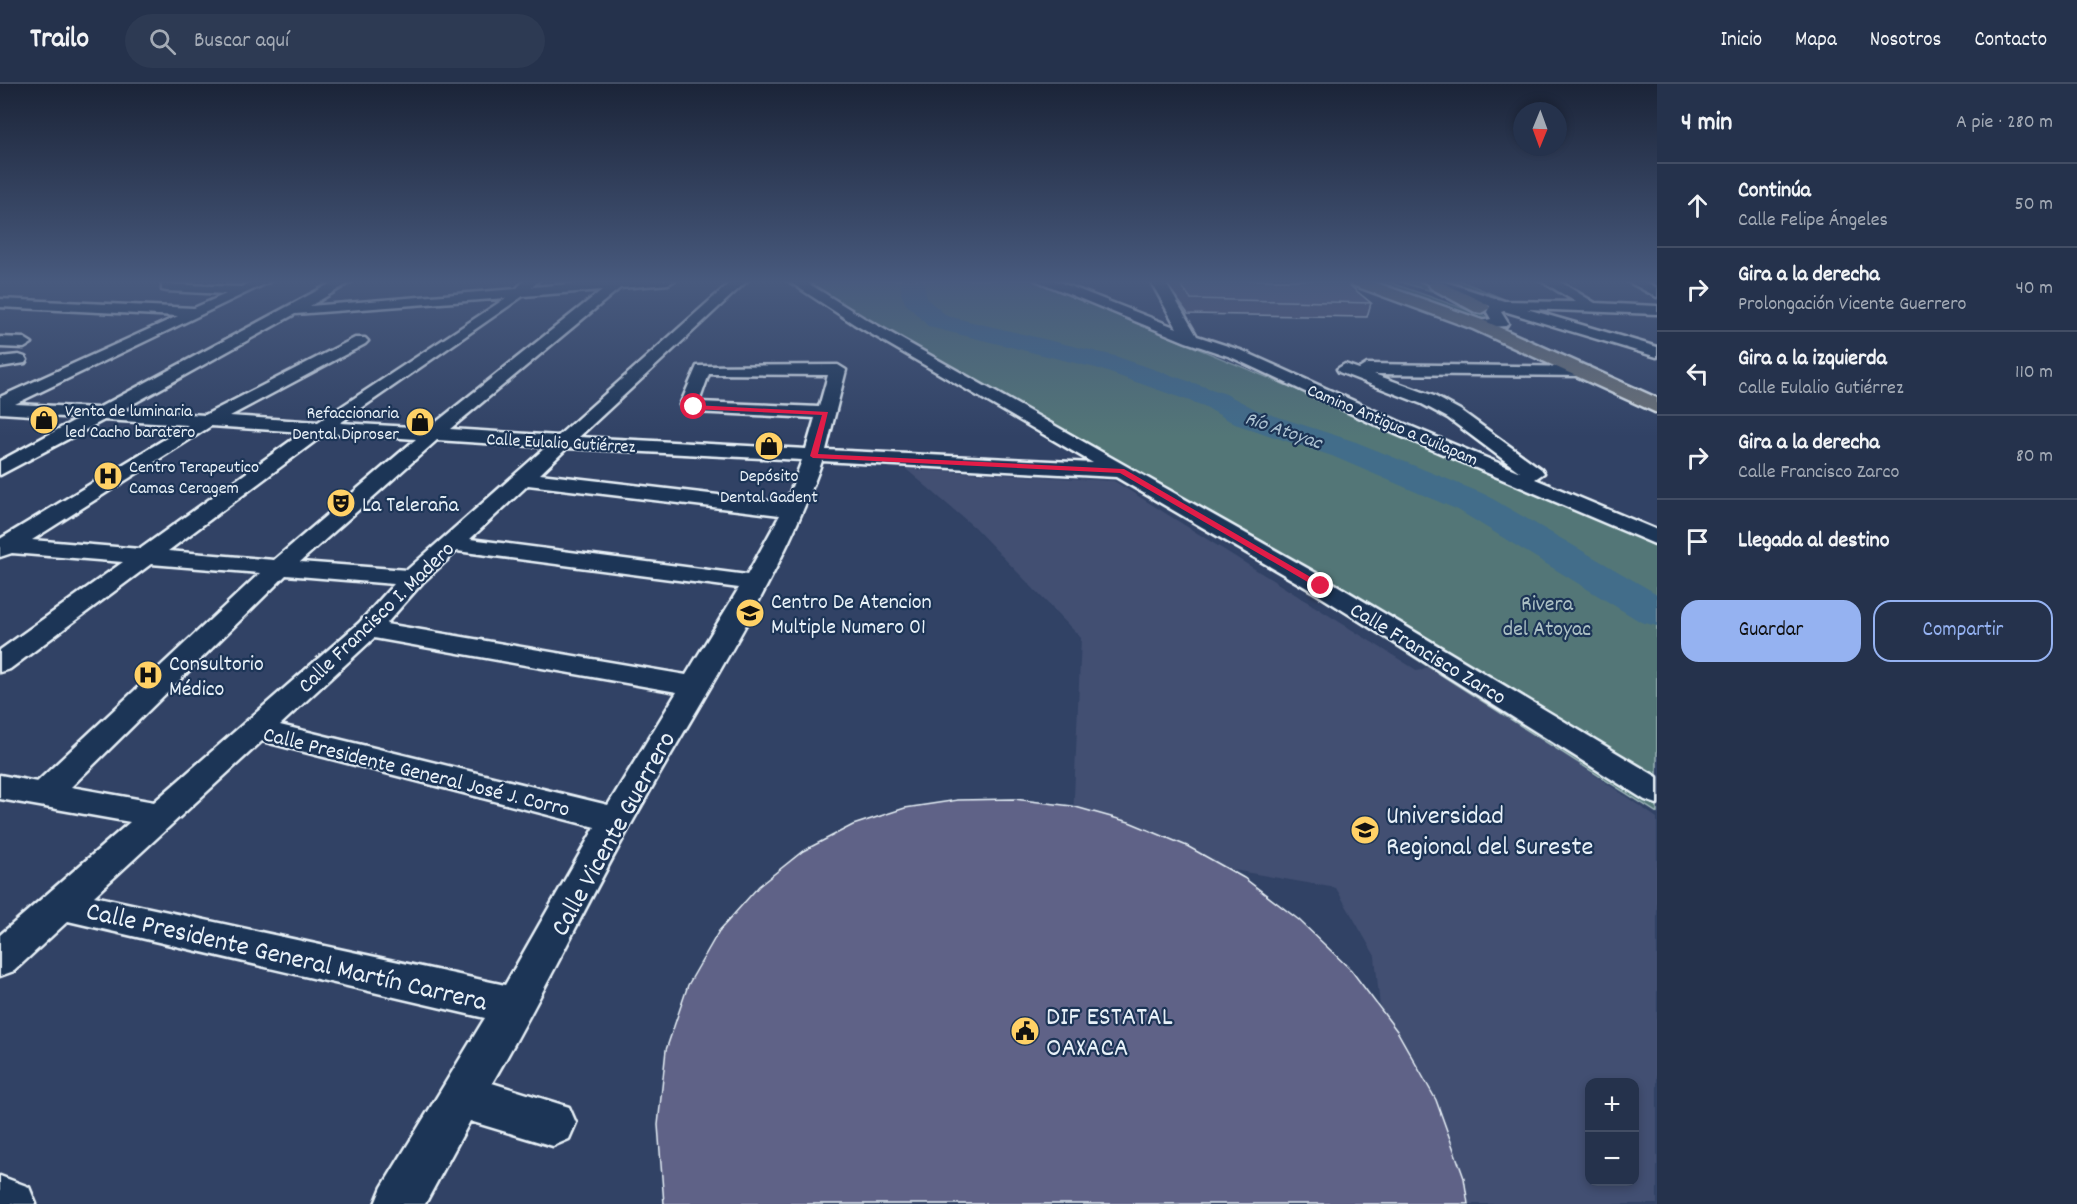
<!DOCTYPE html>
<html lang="es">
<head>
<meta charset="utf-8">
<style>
	body { margin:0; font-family:Dekko,sans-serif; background:#2d3a53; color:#f1f3f6 }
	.controls { position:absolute; right:18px; bottom:18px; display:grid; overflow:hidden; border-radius:12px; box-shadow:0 3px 9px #0003 }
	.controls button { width:54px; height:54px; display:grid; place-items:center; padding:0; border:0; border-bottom:2px solid #424d64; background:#25324c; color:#f1f3f6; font:30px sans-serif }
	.compass { position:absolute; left:1513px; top:18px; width:54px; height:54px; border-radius:50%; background:#25324c; box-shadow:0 3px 9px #0003; rotate:181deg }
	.stop { position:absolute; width:18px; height:18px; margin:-14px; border:4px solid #e11d48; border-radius:50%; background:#fff }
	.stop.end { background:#e11d48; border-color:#fff; box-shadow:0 2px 6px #0008 }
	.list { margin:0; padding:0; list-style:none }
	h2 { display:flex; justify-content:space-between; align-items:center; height:78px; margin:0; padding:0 24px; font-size:26px }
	h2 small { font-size:20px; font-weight:400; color:#a3aab5 }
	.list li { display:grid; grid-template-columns:39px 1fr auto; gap:18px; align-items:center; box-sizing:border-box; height:84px; padding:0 24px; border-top:2px solid #424d64 }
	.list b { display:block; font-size:22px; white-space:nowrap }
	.list p { margin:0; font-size:20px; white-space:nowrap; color:#a3aab5 }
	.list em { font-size:20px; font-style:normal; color:#a3aab5 }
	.actions { display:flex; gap:12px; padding:18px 24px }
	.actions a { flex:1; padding:14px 0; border:2px solid #95b2f1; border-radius:18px; text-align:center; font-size:21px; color:#95b2f1 }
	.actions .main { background:#95b2f1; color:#111 }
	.icon { flex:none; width:33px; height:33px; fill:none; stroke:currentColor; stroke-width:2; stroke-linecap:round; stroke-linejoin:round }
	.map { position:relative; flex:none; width:1657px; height:1120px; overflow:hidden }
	header { display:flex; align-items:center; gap:36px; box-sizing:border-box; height:84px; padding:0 30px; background:#25324c; border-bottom:2px solid #424d64 }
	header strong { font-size:28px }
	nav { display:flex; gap:33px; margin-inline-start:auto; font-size:21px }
	.search { width:420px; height:54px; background:#2d3a53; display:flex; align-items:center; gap:15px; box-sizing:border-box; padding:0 21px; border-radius:33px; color:#a3aab5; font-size:22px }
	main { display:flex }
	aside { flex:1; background:#25324c }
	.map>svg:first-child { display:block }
	.built { fill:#424f72; fill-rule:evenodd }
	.green { fill:#527677; stroke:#9db4b8; stroke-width:1.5 }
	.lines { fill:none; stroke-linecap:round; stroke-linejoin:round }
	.river { fill:#436d8a; fill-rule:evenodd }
	.minor-casing { stroke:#e8f1f8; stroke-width:5 }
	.major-casing { stroke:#e8f1f8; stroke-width:5 }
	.minor { fill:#1d3557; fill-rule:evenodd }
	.major { fill:#6a7074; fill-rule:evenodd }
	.wall { fill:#525474; stroke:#e8f1f8; stroke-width:1.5 }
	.building { fill:#5f6287; stroke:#e8f1f8; stroke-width:1.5 }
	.route { fill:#e11d48 }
	.labels { text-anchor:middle; stroke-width:4.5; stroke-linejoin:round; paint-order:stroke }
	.far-poi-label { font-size:18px; fill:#e8f1f8; stroke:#1d3557; text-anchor:start }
	.far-street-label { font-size:18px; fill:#e8f1f8; stroke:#1d3557 }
	.far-water-label { font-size:20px; font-style:italic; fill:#aec3d2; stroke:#1d3557 }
	.poi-label { font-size:22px; fill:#e8f1f8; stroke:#1d3557; text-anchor:start }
	.park-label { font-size:22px; fill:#acc0c4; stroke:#1d3557 }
	.street-label { font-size:22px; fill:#e8f1f8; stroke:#1d3557 }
	.near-poi-label { font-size:27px; fill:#e8f1f8; stroke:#1d3557; text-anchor:start }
	.near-street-label { font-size:27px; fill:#e8f1f8; stroke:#1d3557 }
</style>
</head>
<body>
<header>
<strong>Trailo</strong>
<div class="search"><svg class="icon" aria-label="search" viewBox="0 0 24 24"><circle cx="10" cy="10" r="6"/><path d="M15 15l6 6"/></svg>Buscar aquí</div>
<nav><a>Inicio</a><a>Mapa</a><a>Nosotros</a><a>Contacto</a></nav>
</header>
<main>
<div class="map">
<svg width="1657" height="1120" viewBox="0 0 1657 1120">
	<rect width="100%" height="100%" fill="#314265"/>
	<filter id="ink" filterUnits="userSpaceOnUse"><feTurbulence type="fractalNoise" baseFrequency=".0167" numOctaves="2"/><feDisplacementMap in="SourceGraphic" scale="12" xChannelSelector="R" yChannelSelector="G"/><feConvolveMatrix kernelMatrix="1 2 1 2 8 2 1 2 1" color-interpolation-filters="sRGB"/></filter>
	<g filter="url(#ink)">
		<path class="built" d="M906,385L1114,397L1418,587L1434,580L1657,734V1120H1390L1389,1017L1375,872L1336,804L1072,758L1081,554L974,443ZM1590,998H1634V1098H1590Z"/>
		<g class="green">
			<path d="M796,196H1033L1514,396L1657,463V729L1122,387Z"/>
			<path d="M1361,196H1383L1493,235L1474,237Z"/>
			<path d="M1393,196H1459L1506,216L1534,221L1551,232L1648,259L1657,265V271Z"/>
		</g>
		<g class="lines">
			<path class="river" d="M901,196H923L927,215L947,232L1115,272L1226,310L1257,326L1356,358L1484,410L1657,510V542L1641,538L1458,426L1332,372L1235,340L1204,322L1096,284L929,243L906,220L901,210Z"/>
			<g class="minor-casing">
				<g id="minor">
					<path d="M255,196H273L15,320L98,324L337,196H354L310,222L516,205L525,196H539L532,203L617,196H675L668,200L620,204L450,345L558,352L733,196H748L579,353L806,365L815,334L694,328L683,325L680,321L697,282L838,281L846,286L826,366L1093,379L854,240L787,196H803L864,234L1330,497L1657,693V720L1645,716L1312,507L1116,393L822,377C781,495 704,610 643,719C590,811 546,907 492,999L569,1023L576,1039L569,1055L553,1062L470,1037L425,1120H375L382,1103L485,934L68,837L14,887L0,892V851L130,738L0,715V691L37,698L260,489L151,480L10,585L0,588V566L123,478L12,469L0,473V455L188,341L104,336L0,391V377L79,334L0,329V313L178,232L0,223V215L194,224L226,210L167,207L162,206V200L241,203ZM602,206L429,344L340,339L523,212ZM506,214L318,338L230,332L365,260L368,257L365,254H355L205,331L122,326L295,230ZM709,290L828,291L819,323L699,318ZM211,342L303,348L140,465L32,456ZM326,349L416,355L274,476L168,467ZM437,356L546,363L407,486L300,478ZM567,364L802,376L786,419L540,390ZM528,401L780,431L747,491L470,455ZM457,467L739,504L686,591L386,540L422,499ZM286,491L394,500L359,539L154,718L71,703ZM374,554L677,608L608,721L280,641ZM262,657L595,743L505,901L94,812Z"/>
					<path d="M1035,196H1054L1177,244L1150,196H1164L1197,252L1243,267L1398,337L1520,388L1448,334L1422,320L1339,288L1337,285L1345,280L1359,285L1367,280L1589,283L1591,287L1583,292L1374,290L1434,312L1460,326L1541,385L1544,389L1535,395L1657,446V461L1384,345L1231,273L1186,258Z"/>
					<path d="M1419,196H1439L1504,217L1576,218L1540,196H1557L1595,219L1657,222V230L1527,225L1657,263V273L1504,227L1501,228L1508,239L1506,242L1474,244L1472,241L1474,238L1491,235L1487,228L1490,222Z"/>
					<path d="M1625,196H1642L1657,204V213Z"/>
					<path d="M0,253L24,254L32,259L24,264L0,263Z"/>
					<path d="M19,271L25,273L27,276L25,279L0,283V273Z"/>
					<path d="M0,1092L29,1103L36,1120H0Z"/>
				</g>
			</g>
			<g class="major-casing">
				<g id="major">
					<path d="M1345,196H1368L1485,237L1657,314V329L1473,245L1347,199Z"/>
					<path d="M1437,196L1487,220L1490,224L1481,229L1475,228L1431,204L1429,201L1431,198Z"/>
				</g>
			</g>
			<use href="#minor" class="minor"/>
			<use href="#major" class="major"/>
		</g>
		<path class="wall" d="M1164,196H1343L1371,219L1367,233L1188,230Z"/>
		<g class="building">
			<path d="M1177,196H1343L1371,219L1191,215Z"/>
			<path d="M1014,715L1072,722L1129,738L1187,762L1244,794L1299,836L1351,886L1397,947L1436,1016L1464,1094L1468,1120H664L658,1041L666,966L688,901L719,847L759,802L803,767L853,741L905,724L958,716Z"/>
		</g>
	</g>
	<linearGradient id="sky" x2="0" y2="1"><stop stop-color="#1b2438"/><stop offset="0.56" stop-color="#485a7e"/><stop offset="1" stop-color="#485a7e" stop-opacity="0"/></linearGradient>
	<rect width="1657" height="353" fill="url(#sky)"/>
	<path class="route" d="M694,321L828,328L818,370L1124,385L1326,502L1318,504L1120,389L813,374L810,372L822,331L692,325Z"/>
	<defs>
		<g id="shop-disc" transform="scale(1.5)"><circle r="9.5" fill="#ffd166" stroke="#1d3557"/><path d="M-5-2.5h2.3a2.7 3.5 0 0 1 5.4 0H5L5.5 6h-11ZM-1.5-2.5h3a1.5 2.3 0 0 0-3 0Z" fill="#111"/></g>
		<g id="hospital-disc" transform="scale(1.5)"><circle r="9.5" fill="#ffd166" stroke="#1d3557"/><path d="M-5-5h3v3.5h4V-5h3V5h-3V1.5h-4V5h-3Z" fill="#111"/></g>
		<g id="theatre-disc" transform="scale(1.5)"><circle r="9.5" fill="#ffd166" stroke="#1d3557"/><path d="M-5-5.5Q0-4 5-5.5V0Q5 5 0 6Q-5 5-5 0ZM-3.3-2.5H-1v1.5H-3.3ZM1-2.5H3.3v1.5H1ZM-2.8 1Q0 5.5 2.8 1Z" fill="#111"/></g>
		<g id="school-disc" transform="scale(1.5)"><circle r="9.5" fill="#ffd166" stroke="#1d3557"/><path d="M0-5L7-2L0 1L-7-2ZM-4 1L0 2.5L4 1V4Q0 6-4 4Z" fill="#111"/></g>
		<g id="university-disc" transform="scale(1.5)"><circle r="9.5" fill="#ffd166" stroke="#1d3557"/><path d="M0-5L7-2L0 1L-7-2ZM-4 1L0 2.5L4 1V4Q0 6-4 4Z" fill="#111"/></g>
		<g id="civic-disc" transform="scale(1.5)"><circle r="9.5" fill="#ffd166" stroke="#1d3557"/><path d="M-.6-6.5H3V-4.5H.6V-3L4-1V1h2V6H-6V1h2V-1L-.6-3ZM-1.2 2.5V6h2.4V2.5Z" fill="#111"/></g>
	</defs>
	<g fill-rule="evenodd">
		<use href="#shop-disc" x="44" y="336"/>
		<use href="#shop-disc" x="420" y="338"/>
		<use href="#shop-disc" x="769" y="362"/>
		<use href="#hospital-disc" x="108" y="392"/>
		<use href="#theatre-disc" x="341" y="419"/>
		<use href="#school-disc" x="750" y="529"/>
		<use href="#hospital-disc" x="148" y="591"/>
		<use href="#university-disc" x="1365" y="746"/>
		<use href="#civic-disc" x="1025" y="947"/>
	</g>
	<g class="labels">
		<g class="far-poi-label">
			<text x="65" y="332">Venta de luminaria<tspan x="65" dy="21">led Cacho baratero</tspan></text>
			<text x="399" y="334" text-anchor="end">Refaccionaria<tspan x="399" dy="21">Dental Diproser</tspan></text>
			<text x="129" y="388">Centro Terapeutico<tspan x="129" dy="21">Camas Ceragem</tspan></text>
			<text x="769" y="397" text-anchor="middle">Depósito<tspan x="769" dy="21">Dental Gadent</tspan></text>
		</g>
		<g class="far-street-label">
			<text transform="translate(1393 340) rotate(23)" y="6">Camino Antiguo a Cuilapam</text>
			<text transform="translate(561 358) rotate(3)" y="6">Calle Eulalio Gutiérrez</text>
		</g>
		<g class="far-water-label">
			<text transform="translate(1284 345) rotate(19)" y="7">Río Atoyac</text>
		</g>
		<g class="poi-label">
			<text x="362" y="427">La Teleraña</text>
			<text x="771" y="524">Centro De Atencion<tspan x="771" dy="25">Multiple Numero 01</tspan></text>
			<text x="169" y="586">Consultorio<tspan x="169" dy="25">Médico</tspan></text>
		</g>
		<g class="park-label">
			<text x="1547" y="526">Rivera<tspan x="1547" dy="25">del Atoyac</tspan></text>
		</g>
		<g class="street-label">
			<text transform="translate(375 532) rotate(-44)" y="8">Calle Francisco I. Madero</text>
			<text transform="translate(1429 568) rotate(31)" y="8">Calle Francisco Zarco</text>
			<text transform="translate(417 686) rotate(14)" y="8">Calle Presidente General José J. Corro</text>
		</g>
		<g class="near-poi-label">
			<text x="1386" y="739">Universidad<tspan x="1386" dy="31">Regional del Sureste</tspan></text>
			<text x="1046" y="940">DIF ESTATAL<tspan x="1046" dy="31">OAXACA</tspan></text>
		</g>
		<g class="near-street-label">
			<text transform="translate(612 749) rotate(-61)" y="9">Calle Vicente Guerrero</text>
			<text transform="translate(287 871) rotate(13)" y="9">Calle Presidente General Martín Carrera</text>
		</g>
	</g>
</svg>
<div class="controls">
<button>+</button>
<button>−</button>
</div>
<svg class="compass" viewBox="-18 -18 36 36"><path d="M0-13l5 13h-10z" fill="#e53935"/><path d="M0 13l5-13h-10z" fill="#a3aab5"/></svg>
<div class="stop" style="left:694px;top:323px"></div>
<div class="stop end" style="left:1321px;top:502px"></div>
</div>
<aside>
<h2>4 min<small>A pie · 280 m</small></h2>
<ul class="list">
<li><svg class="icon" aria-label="ahead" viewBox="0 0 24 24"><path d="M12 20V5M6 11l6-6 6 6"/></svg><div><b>Continúa</b><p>Calle Felipe Ángeles</p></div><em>50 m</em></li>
<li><svg class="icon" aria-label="right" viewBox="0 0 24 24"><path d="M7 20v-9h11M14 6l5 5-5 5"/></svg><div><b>Gira a la derecha</b><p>Prolongación Vicente Guerrero</p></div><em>40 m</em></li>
<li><svg class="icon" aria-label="left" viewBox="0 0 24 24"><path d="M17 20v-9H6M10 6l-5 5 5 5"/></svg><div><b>Gira a la izquierda</b><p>Calle Eulalio Gutiérrez</p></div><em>110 m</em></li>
<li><svg class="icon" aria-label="right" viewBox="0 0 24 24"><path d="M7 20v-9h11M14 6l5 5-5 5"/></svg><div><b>Gira a la derecha</b><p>Calle Francisco Zarco</p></div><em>80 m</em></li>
<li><svg class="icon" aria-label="arrive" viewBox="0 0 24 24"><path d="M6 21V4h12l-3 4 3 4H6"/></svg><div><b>Llegada al destino</b></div></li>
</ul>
<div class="actions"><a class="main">Guardar</a><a>Compartir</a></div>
</aside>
</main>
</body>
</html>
